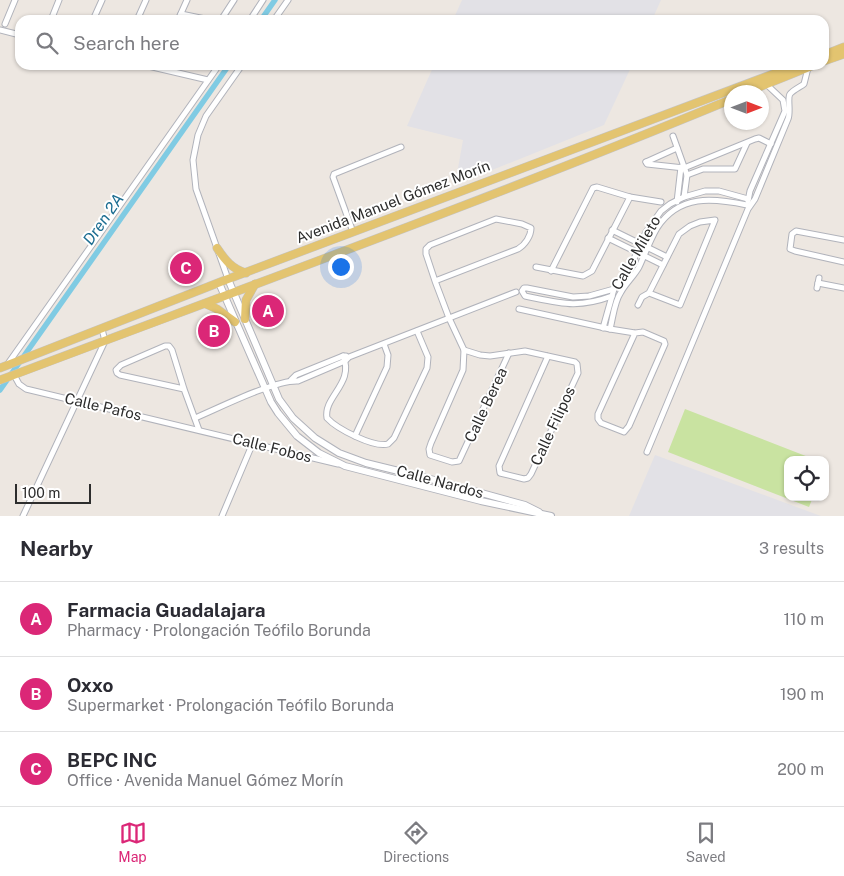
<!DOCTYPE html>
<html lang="en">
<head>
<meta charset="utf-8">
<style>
	body { margin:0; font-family:"Public Sans",sans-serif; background:#f7f7f7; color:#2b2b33 }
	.controls { position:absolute; right:15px; bottom:15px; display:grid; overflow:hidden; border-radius:10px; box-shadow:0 1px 4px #0004 }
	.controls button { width:45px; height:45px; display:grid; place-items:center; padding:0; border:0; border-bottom:1px solid #e1e1e2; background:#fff; color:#2b2b33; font:25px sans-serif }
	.compass { position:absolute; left:724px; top:85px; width:45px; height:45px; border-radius:50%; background:#fff; box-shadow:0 1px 4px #0004; rotate:90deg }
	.scale { position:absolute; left:15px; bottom:12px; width:76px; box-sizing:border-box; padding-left:5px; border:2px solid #2d2d2d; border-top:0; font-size:14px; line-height:18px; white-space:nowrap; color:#2d2d2d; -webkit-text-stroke:4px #fff; paint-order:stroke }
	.you { position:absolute; left:340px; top:266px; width:18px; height:18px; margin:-12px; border:4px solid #fff; border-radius:50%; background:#1a73e8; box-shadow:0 0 0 8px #1a73e833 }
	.badge { display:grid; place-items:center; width:32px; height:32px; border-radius:50%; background:#db2777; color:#fff; font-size:16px; font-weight:700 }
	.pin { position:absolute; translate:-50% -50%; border:2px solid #fff; box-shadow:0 1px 5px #0006 }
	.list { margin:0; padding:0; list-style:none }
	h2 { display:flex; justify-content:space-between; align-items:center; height:65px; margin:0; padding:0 20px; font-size:21px }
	h2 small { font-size:16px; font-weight:400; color:#7c7c81 }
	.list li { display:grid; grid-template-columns:32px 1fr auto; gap:15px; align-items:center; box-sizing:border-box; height:75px; padding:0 20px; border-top:1px solid #e1e1e2 }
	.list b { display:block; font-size:19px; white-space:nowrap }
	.list p { margin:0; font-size:16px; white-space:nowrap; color:#7c7c81 }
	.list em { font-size:16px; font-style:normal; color:#7c7c81 }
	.icon { flex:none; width:28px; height:28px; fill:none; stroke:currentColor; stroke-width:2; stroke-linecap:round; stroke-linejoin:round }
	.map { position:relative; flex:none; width:844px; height:516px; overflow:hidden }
	.search { position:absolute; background:#fff; box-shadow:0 1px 4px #0004; left:15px; right:15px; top:15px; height:55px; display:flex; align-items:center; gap:12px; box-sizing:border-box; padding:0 18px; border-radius:15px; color:#7c7c81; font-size:19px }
	.sheet { height:290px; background:#fff }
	nav { display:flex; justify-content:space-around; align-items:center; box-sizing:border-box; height:70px; border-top:1px solid #e1e1e2; background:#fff; font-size:14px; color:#7c7c81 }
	nav a { display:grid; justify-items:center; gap:2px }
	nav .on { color:#db2777 }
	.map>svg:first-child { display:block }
	.industrial { fill:#e2e1e6 }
	.pitch { fill:#c9e3a1 }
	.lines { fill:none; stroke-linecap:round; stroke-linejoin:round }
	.canal { stroke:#80cbe3; stroke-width:5.5 }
	.minor-casing { stroke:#b1b3bb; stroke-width:7 }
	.tertiary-casing { stroke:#b1b3bb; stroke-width:8 }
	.primary-casing { stroke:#c4c4c4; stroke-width:9 }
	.minor { stroke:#fff; stroke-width:5 }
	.tertiary { stroke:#fff; stroke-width:6 }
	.primary { stroke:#e3c470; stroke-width:8 }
	.labels { text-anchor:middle; stroke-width:4; stroke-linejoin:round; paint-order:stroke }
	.street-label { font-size:15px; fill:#2d2d2d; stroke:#fff }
	.water-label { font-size:16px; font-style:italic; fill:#1c6d91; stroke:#fff }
</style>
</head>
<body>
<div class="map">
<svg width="844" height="516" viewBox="0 0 844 516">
	<rect width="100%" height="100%" fill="#ede7e1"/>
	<g class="industrial">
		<path d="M462,0H661L652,20H453Z"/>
		<path d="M434,65H632L604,125L455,185L463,140L407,126Z"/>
		<path d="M655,455L821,516H629Z"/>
	</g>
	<path class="pitch" d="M685,409L816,460H788V497H813L809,507L668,452Z"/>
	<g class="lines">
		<g class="canal">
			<path d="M261,20L275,0"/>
			<path d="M0,390L229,65"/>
		</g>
		<g class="minor-casing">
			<g id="minor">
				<path d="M181,14L210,20"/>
				<path d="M51,20L59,0"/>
				<path d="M93,20L102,0"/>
				<path d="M137,20L146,0"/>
				<path d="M178,20L187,0"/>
				<path d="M221,20L234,0"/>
				<path d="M250,20L263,0"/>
				<path d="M274,20L288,0"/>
				<path d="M5,24L15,0"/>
				<path d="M0,30L20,35"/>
				<path d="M144,65L208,80"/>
				<path d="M673,136L687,175L684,197"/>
				<path d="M646,162L647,164L684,168L755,139L759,138L771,144"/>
				<path d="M646,162L677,148"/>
				<path d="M687,175L703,169H735L747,143"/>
				<path d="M748,201L750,191L785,111L783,100L765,83"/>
				<path d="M677,202L681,167"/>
				<path d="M612,230L667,257"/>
				<path d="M353,232L333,177L334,174L401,147"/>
				<path d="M608,238L663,265"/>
				<path d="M844,240L796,231L792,234L790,249L795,251L844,262"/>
				<path d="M536,267L583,276L592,271L630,197"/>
				<path d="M551,271L593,188L597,187L630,197L661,202"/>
				<path d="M228,279L196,189L193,160L198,135L206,116L242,65"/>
				<path d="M435,281L518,249C525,245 531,236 531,228L522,224L496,219L430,245L426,249V254L435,281L449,318L464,350L463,370L431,443L429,449L430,455L452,462L459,461L509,353"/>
				<path d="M818,283L844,288"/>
				<path d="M817,288L819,278"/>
				<path d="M612,296C577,309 560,303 525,296L522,291L524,288H527L573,297L589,296L614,289"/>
				<path d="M638,305L642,297L649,293L679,234L690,226L700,222L715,220L680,305L649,293"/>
				<path d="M519,309L610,329L635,333L643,332L664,341L665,344L629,426L624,432L601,423L598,419V414L635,333"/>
				<path d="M603,328L614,289L629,270L646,232L661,211L670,204L684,197L705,191H719L748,199"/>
				<path d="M610,329C613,318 614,302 621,292C626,283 634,276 639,267C645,254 650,240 657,228C679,194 713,198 747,205"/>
				<path d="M464,350L480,355L490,356L525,351L575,362L577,364L578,373L531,474L528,478L524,479L500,473L499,466L548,356"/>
				<path d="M343,356C355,383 323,397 327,418C337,429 374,448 388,444L394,438L427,368L428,357L417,331"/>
				<path d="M7,365L219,65"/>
				<path d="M14,375L19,384L26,389L338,464"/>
				<path d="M291,380L296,375L343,356H346"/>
				<path d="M184,389L120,375L117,373L116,370L121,365L165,346H169L172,350L184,389L199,430"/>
				<path d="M195,418C219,408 274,380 298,381L345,361L349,357L516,292"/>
				<path d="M355,436L387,367L388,355L384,344"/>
				<path d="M647,452L748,209L755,199L788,119C791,112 787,98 790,94C793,90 800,87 804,84L808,68"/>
				<path d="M23,516L105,341L102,329"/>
				<path d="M222,516L252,445"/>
			</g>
		</g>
		<g class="tertiary-casing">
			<g id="tertiary">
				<path d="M228,279L279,399L293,418L315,438L339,453L366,463L427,478L525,505L539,512"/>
				<path d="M219,283L271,402L278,413L297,436L319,453L345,466L481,501L551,516"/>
			</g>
		</g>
		<g class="primary-casing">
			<g id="primary">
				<path d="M824,55L844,47"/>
				<path d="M824,61L844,54"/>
				<path d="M747,92L814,65"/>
				<path d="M217,248C225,260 232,269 246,273"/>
				<path d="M206,304L217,309L235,322"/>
				<path d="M245,319L246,300L255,284"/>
				<path d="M0,368L228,279L797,65"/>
				<path d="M0,380C244,288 490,199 732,99"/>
			</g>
		</g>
		<use href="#minor" class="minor"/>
		<use href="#tertiary" class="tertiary"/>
		<use href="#primary" class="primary"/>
	</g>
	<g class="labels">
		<g class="street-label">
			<text transform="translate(393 202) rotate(-21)" y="5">Avenida Manuel Gómez Morín</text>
			<text transform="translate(636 253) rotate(-60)" y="5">Calle Mileto</text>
			<text transform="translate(486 405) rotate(-65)" y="5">Calle Berea</text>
			<text transform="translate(103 407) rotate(13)" y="5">Calle Pafos</text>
			<text transform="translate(553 426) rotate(-65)" y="5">Calle Filipos</text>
			<text transform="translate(272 448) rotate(14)" y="5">Calle Fobos</text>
			<text transform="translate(440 482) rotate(15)" y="5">Calle Nardos</text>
		</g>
		<g class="water-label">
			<text transform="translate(103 219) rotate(-55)" y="6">Dren 2A</text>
		</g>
	</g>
</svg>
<div class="controls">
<button><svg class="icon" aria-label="locate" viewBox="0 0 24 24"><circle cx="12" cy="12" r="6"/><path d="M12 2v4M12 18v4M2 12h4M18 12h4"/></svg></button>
</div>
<svg class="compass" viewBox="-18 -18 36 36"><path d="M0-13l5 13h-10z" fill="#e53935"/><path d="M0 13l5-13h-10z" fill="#7c7c81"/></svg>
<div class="scale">100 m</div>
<div class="you"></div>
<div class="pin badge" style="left:268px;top:311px">A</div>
<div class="pin badge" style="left:214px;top:331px">B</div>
<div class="pin badge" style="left:186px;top:268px">C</div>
<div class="search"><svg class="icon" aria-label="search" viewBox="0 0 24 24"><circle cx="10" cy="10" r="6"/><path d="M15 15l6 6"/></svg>Search here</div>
</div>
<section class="sheet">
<h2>Nearby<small>3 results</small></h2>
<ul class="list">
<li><span class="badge">A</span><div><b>Farmacia Guadalajara</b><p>Pharmacy · Prolongación Teófilo Borunda</p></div><em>110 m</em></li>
<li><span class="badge">B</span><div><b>Oxxo</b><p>Supermarket · Prolongación Teófilo Borunda</p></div><em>190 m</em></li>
<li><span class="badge">C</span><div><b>BEPC INC</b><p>Office · Avenida Manuel Gómez Morín</p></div><em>200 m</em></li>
</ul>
</section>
<nav>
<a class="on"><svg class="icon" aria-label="map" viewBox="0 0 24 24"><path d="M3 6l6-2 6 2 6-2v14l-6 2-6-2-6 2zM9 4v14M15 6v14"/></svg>Map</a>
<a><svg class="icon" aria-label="directions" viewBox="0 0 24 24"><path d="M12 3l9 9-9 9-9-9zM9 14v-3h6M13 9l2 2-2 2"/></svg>Directions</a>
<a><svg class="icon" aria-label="saved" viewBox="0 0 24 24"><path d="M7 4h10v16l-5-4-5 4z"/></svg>Saved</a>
</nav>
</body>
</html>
